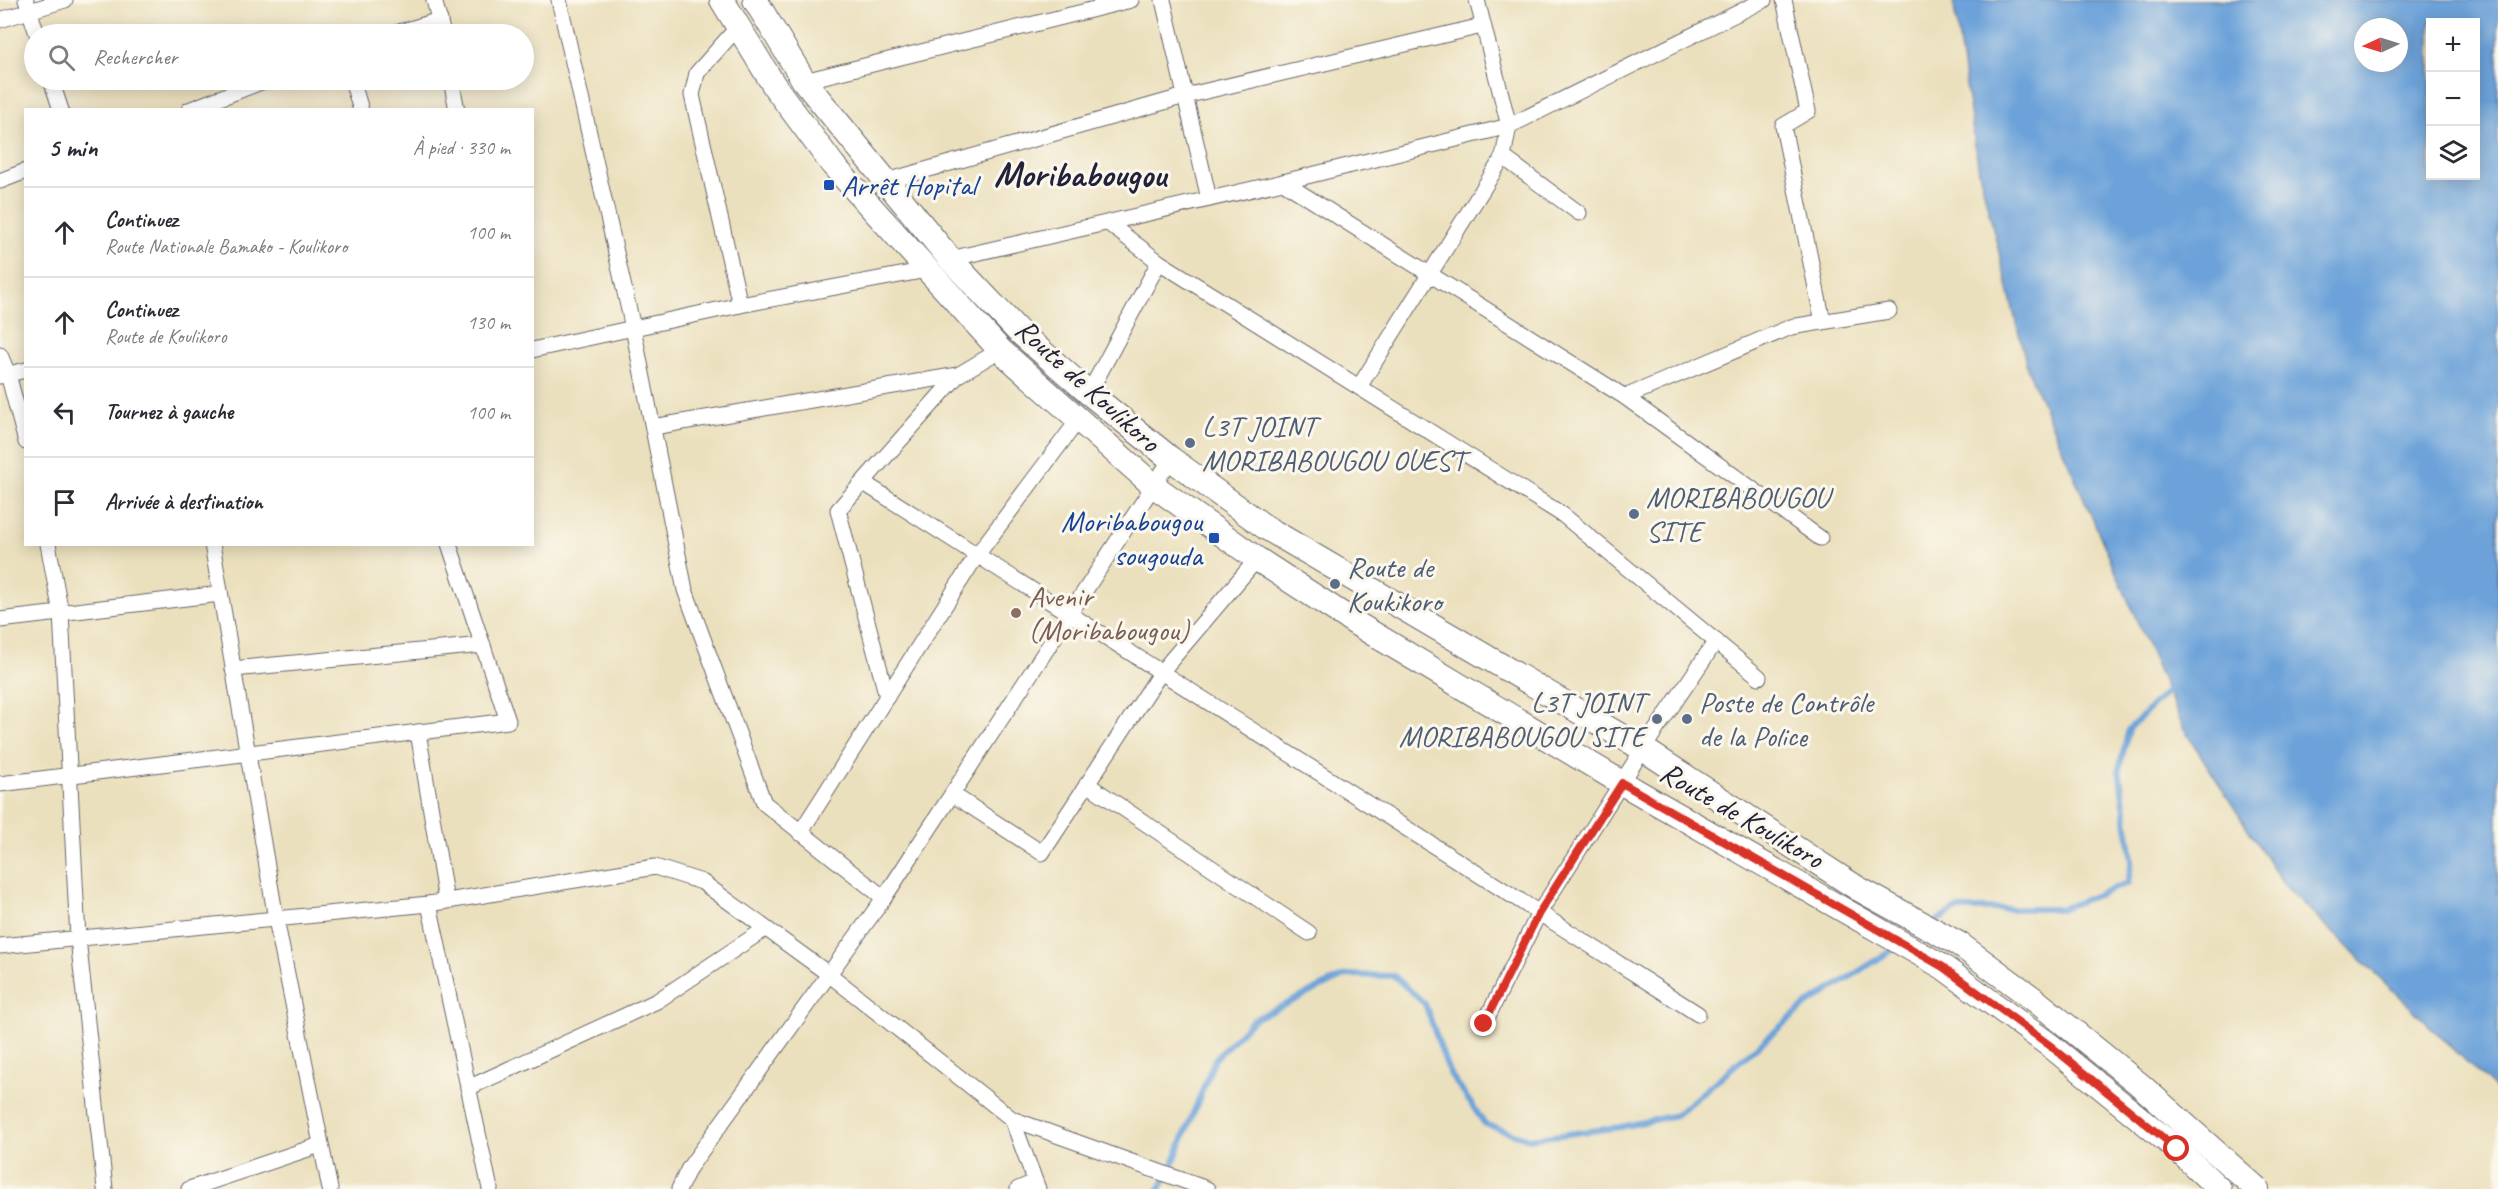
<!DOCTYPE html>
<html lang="fr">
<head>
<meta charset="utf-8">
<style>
	body { margin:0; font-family:Caveat,sans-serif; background:#f2f2f3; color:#2b2b33 }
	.controls { position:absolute; right:18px; top:18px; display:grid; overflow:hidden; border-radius:0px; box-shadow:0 3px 15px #0003 }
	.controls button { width:54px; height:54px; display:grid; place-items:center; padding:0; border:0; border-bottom:2px solid #e1e1e2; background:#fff; color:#2b2b33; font:30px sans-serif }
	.compass { position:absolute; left:2354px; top:18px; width:54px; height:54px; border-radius:50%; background:#fff; box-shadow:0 3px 15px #0003; rotate:266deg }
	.stop { position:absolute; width:18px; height:18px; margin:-14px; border:4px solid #d93025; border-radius:50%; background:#fff }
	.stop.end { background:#d93025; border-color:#fff; box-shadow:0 2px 6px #0008 }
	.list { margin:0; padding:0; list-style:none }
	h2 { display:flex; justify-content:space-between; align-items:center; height:78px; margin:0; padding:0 24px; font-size:26px }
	h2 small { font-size:20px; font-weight:400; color:#7c7c81 }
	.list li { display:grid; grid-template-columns:39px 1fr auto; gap:18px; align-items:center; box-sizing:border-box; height:90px; padding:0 24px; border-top:2px solid #e1e1e2 }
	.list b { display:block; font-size:22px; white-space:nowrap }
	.list p { margin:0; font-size:20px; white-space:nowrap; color:#7c7c81 }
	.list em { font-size:20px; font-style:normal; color:#7c7c81 }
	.icon { flex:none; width:33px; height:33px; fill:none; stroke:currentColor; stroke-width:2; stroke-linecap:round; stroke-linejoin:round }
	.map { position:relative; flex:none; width:2498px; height:1189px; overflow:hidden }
	.search { position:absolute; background:#fff; box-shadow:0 3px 15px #0003; left:24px; top:24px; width:510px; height:66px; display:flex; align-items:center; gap:15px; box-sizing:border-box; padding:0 21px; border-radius:33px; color:#7c7c81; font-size:22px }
	.panel { position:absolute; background:#fff; box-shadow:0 3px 15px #0003; left:24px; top:108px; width:510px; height:438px; border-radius:0px }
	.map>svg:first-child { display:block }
	.water { fill:#6ca2d9; stroke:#47628a; stroke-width:1.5; fill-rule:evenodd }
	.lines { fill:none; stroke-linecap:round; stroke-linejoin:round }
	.stream { stroke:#6ca2d9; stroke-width:6 }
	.minor-casing { stroke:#686468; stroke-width:17 }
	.primary-casing { stroke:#686468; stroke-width:26 }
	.minor { stroke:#fff; stroke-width:15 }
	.primary { stroke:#fff; stroke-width:24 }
	.route { stroke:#d93025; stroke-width:8 }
	.transit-dot { fill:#1a4fb4; stroke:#fbf7ec; stroke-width:2 }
	.service-dot { fill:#5c6f8a; stroke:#fbf7ec; stroke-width:2 }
	.education-dot { fill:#8d6e63; stroke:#fbf7ec; stroke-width:2 }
	.labels { text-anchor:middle; stroke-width:6; stroke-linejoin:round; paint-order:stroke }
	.transit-label { font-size:30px; fill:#164399; stroke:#fbf7ec; text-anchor:start }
	.street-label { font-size:30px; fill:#22223b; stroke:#fbf7ec }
	.service-label { font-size:30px; fill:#4e5e75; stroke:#fbf7ec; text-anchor:start }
	.education-label { font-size:30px; fill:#785e54; stroke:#fbf7ec; text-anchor:start }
	.district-label { font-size:36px; font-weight:bold; fill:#22223b; stroke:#fbf7ec }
</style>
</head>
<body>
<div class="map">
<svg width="2498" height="1189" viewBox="0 0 2498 1189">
	<rect width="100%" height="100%" fill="#fbf7ec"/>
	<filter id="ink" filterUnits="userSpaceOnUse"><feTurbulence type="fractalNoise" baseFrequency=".0167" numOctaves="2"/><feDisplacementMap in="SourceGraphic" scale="12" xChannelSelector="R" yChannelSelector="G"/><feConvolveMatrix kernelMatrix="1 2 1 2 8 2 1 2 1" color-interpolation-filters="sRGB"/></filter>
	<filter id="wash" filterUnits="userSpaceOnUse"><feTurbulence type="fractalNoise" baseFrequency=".008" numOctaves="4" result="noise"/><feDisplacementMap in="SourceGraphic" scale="24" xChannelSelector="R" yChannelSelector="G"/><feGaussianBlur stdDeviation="1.35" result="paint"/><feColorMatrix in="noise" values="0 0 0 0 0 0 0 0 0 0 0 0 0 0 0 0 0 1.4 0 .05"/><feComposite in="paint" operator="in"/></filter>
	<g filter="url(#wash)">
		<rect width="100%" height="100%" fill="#ebe0bd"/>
		<path class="water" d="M1953,0H2498V1092L2283,884L2184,729L2028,370L1979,171ZM2430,22H2476V176H2430ZM2363,27H2399V63H2363Z"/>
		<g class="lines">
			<g class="stream">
				<path d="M1933,923L1957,909H2061L2128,883L2132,860L2119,769L2129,729L2172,686"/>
				<path d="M1159,1189L1168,1176L1215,1059L1253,1020L1346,975L1394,976L1425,1004L1449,1072L1485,1124L1529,1139L1621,1127L1676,1115L1805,1006L1897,947"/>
			</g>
		</g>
	</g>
	<g filter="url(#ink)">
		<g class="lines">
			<g class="minor-casing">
				<g id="minor">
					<path d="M26,0L37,34"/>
					<path d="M434,0L443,34"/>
					<path d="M559,0L633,328L685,590L764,803L884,898"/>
					<path d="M1163,0L1209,199"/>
					<path d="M1784,0L1808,111L1783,126L1823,322"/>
					<path d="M0,20L65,0"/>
					<path d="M737,28L697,73L692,95L740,305"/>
					<path d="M393,34L440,20"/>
					<path d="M51,80L61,110"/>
					<path d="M352,80L361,110"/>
					<path d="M451,80L457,110"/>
					<path d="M804,81L1131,0"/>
					<path d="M189,110L266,80"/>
					<path d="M1503,157L1579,213"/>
					<path d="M0,181L26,171"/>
					<path d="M887,181L1185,96L1482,26"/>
					<path d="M1283,182L1625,397L1820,538"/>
					<path d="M1108,223L1159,262L1563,515L1759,677"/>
					<path d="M950,259L1283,182L1509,126L1764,0"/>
					<path d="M532,350L740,305L927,270"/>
					<path d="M0,355L8,374L26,442"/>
					<path d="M0,376L26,370"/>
					<path d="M1359,387L1503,157L1509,126L1477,0"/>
					<path d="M1089,393L1159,262"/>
					<path d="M1625,397L1791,327L1889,311"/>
					<path d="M653,427L958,375"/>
					<path d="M864,483L1698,1014"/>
					<path d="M48,544L61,613L78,938L105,1189"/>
					<path d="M212,544L276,919L330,1189"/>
					<path d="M0,620L220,594"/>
					<path d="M233,669L483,645"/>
					<path d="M887,697L838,510L958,375L1000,350"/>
					<path d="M418,732L446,901"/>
					<path d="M0,784L508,721L449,544"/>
					<path d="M1087,784L1309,933"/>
					<path d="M952,794L1042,853L1161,672L1257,559"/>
					<path d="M800,833L977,555L1079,419"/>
					<path d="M429,904L490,1189"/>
					<path d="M0,946L429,904L655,867L702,882L830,975L1012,1119L1038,1189"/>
					<path d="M1484,1024L1539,913L1643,749L1716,641"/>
					<path d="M468,1088L657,1001L765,929"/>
					<path d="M1012,1119L1207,1189"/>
					<path d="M189,1189L320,1145"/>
					<path d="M679,1189L689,1168L884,898L1171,459"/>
					<path d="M1018,1189L1035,1182"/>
				</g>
			</g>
			<g class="primary-casing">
				<g id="primary">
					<path d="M722,0L775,87L833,165L1000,350L1154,486L1257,559L1357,624L1622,783L1943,967L2052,1047L2177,1149L2219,1189"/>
					<path d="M755,0L804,81L950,259L1017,330L1089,393L1171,459L1265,527L1643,749L1857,888L1959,944L2035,1000L2139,1084L2257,1189"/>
				</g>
			</g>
			<use href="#minor" class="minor"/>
			<use href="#primary" class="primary"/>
		</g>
	</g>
	<g class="lines" filter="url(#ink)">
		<path class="route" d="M1484,1024L1539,913L1622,783L1943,967L2052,1047L2177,1149"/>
	</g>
	<g class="transit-dot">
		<rect x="823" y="179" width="12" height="12" rx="3"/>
		<rect x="1208" y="532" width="12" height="12" rx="3"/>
	</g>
	<g class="service-dot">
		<circle cx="1190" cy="443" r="6"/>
		<circle cx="1634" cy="514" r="6"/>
		<circle cx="1335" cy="584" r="6"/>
		<circle cx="1657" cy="719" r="6"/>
		<circle cx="1687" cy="719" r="6"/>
	</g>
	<circle class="education-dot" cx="1016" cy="613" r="6"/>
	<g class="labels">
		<g class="transit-label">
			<text x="841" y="195">Arrêt Hopital</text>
			<text x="1202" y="531" text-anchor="end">Moribabougou<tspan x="1202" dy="34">sougouda</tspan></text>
		</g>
		<g class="street-label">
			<text transform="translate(1088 385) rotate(42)" y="10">Route de Koulikoro</text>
			<text transform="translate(1742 815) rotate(30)" y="10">Route de Koulikoro</text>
		</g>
		<g class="service-label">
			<text x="1202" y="436">L3T JOINT<tspan x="1202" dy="34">MORIBABOUGOU OUEST</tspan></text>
			<text x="1646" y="507">MORIBABOUGOU<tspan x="1646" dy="34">SITE</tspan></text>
			<text x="1347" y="577">Route de<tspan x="1347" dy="34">Koukikoro</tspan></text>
			<text x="1645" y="712" text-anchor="end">L3T JOINT<tspan x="1645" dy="34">MORIBABOUGOU SITE</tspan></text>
			<text x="1699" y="712">Poste de Contrôle<tspan x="1699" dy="34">de la Police</tspan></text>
		</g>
		<g class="education-label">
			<text x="1028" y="606">Avenir<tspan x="1028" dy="34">(Moribabougou)</tspan></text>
		</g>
		<g class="district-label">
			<text x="1080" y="186">Moribabougou</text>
		</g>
	</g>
</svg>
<div class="controls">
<button>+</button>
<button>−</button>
<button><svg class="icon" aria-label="layers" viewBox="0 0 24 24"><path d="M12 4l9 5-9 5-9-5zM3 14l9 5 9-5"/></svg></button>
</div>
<svg class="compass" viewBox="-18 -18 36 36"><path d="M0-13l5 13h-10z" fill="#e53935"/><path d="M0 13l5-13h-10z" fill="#7c7c81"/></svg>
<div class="stop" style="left:2177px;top:1149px"></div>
<div class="stop end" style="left:1484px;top:1024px"></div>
<div class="search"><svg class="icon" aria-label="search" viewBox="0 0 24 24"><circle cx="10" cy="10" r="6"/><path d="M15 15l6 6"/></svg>Rechercher</div>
<section class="panel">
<h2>5 min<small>À pied · 330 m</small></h2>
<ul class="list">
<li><svg class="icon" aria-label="ahead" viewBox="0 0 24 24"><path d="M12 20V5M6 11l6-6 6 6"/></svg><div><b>Continuez</b><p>Route Nationale Bamako - Koulikoro</p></div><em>100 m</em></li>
<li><svg class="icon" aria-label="ahead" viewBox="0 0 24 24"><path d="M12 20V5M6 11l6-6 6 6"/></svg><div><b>Continuez</b><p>Route de Koulikoro</p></div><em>130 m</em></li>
<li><svg class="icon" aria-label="left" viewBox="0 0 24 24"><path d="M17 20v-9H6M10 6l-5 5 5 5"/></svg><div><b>Tournez à gauche</b></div><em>100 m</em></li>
<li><svg class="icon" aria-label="arrive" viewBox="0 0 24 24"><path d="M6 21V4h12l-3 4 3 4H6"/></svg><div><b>Arrivée à destination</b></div></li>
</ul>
</section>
</div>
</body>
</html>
